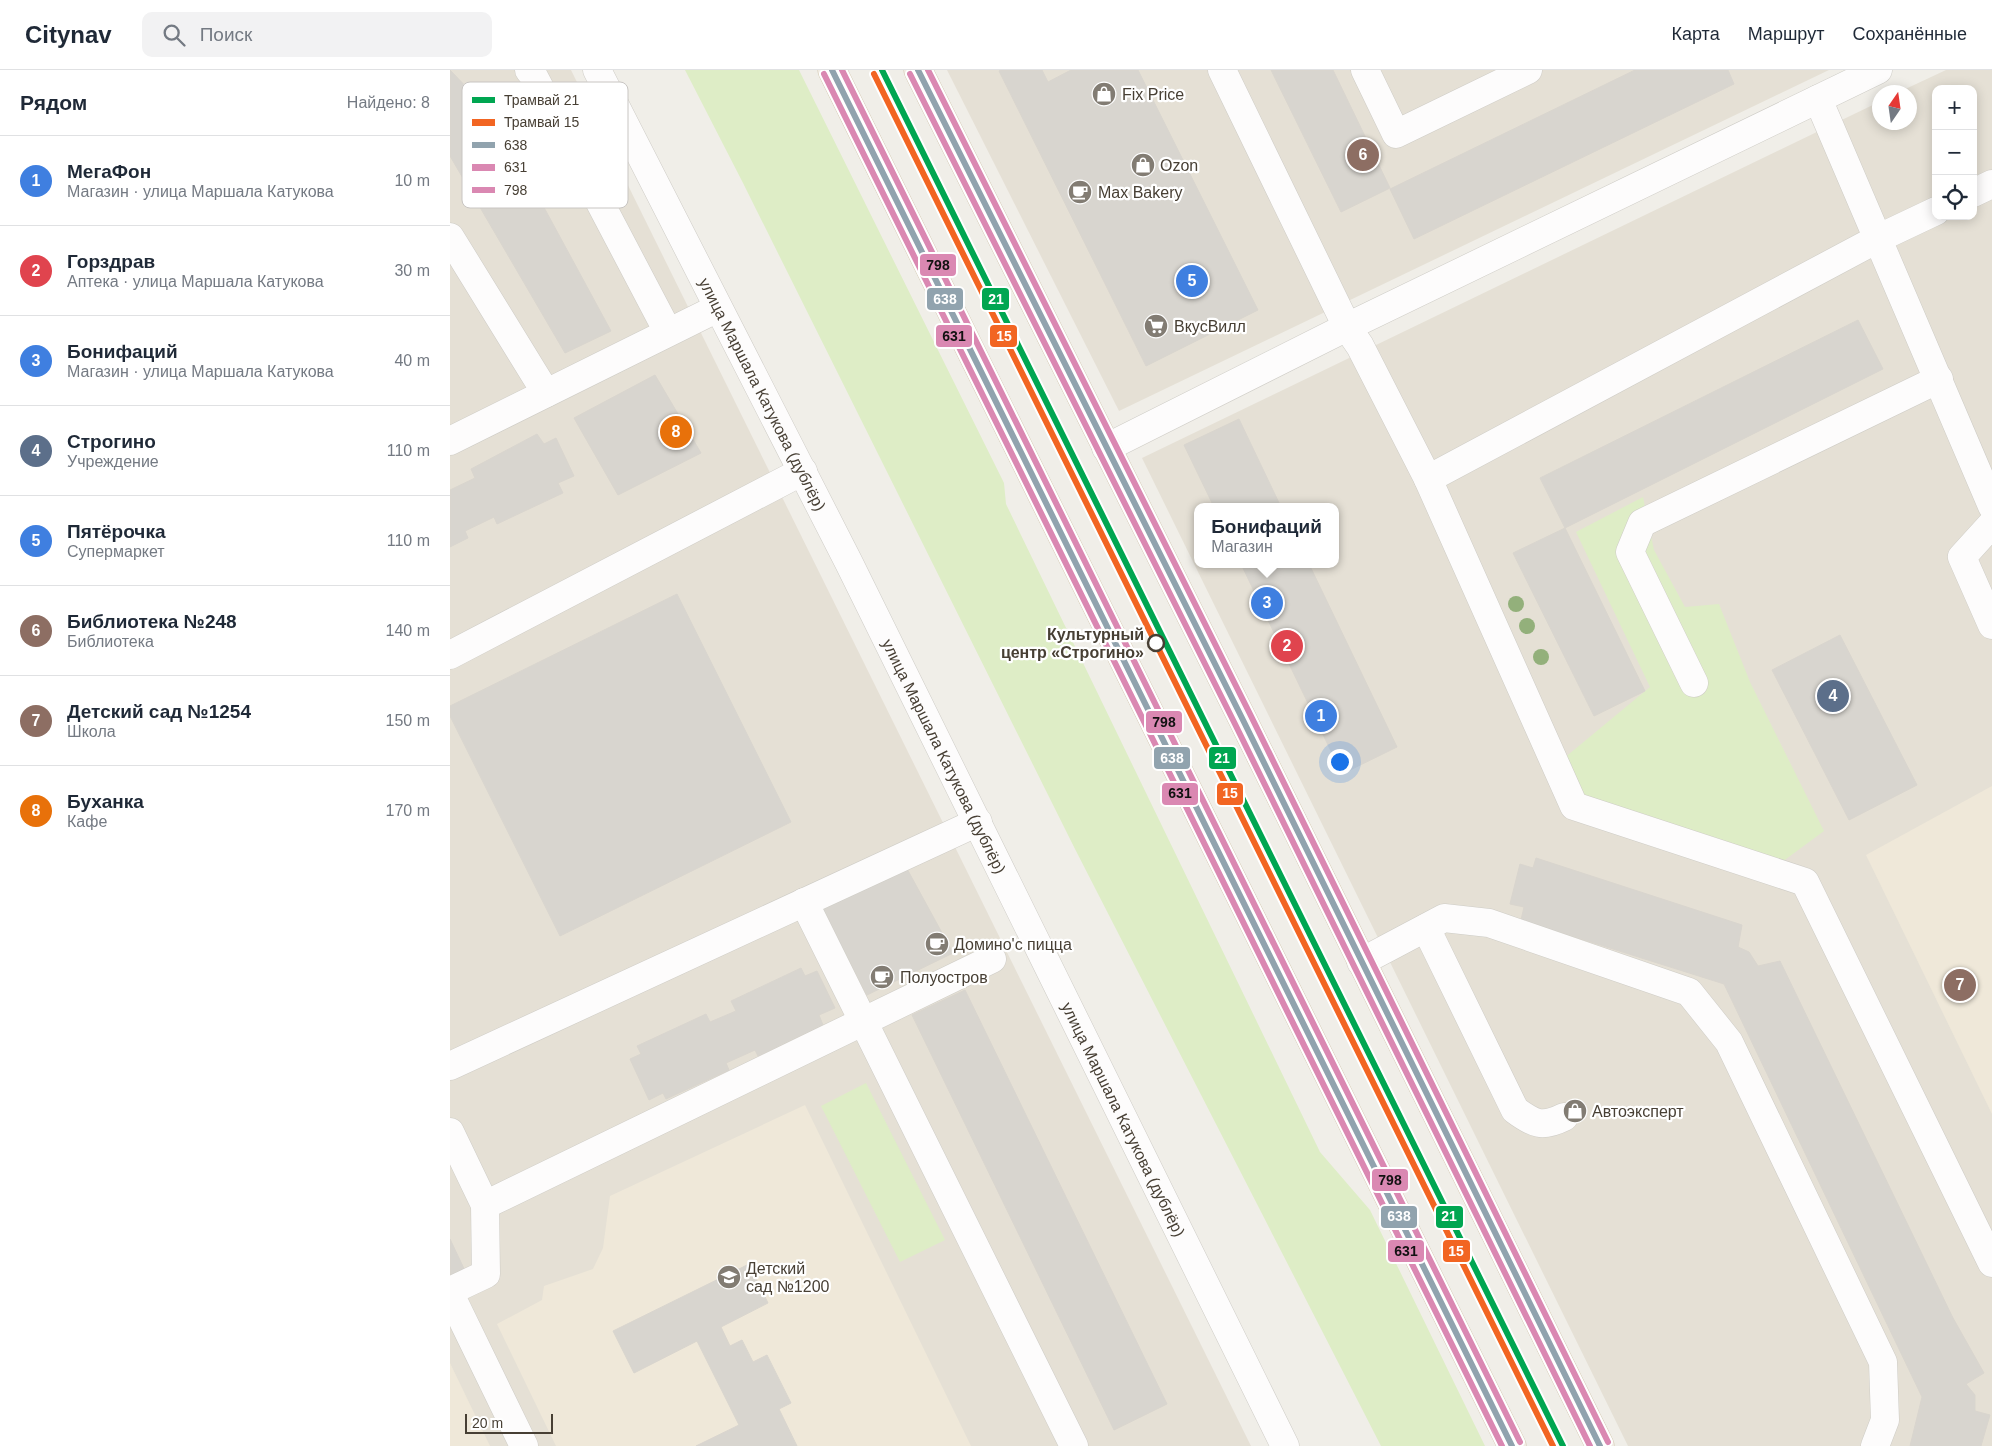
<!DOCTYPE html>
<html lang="ru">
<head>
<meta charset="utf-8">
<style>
	body { margin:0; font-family:Arial,sans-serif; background:#f2f2f3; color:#1f2937 }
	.controls { position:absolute; right:15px; top:15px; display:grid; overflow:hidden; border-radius:10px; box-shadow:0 2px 12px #0003 }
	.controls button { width:45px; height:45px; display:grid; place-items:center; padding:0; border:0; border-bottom:1px solid #e0e1e3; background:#fff; color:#1f2937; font:25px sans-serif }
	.compass { position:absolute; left:1422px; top:15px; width:45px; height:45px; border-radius:50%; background:#fff; box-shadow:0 2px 12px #0003; rotate:13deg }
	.scale { position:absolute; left:15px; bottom:12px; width:88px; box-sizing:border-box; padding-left:5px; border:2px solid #473f34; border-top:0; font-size:14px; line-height:18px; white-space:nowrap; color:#473f34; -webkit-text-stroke:4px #fff; paint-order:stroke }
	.you { position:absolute; left:889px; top:691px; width:18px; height:18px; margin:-12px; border:4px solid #fff; border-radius:50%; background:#1a73e8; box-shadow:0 0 0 8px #1a73e833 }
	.badge { display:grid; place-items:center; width:32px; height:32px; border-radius:50%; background:#ea580c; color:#fff; font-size:16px; font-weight:700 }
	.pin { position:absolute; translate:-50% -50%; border:2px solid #fff; box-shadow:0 1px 5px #0006 }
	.popup { position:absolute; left:744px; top:433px; width:145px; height:65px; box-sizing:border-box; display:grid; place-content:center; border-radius:10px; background:#fff; filter:drop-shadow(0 1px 4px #0005); font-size:16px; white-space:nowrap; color:#747a83 }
	.popup b { font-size:19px; color:#1f2937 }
	.popup::after { content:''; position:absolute; left:50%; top:100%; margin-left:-10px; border:10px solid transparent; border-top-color:#fff }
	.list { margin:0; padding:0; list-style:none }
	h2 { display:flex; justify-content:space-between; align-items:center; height:65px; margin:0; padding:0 20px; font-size:21px }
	h2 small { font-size:16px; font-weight:400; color:#747a83 }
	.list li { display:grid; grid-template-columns:32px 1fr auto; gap:15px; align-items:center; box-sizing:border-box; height:90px; padding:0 20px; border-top:1px solid #e0e1e3 }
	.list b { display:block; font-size:19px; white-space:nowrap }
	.list p { margin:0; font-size:16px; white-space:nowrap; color:#747a83 }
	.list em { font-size:16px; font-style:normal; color:#747a83 }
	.icon { flex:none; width:28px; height:28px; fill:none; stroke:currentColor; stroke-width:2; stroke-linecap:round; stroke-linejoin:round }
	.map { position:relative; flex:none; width:1542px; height:1376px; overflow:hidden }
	header { display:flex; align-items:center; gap:30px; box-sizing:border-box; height:70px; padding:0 25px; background:#fff; border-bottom:1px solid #e0e1e3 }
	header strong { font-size:24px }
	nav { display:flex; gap:28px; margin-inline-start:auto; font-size:18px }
	.search { width:350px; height:45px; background:#f2f2f3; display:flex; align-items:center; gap:12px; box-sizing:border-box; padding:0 18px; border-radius:10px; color:#747a83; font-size:19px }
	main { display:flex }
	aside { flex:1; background:#fff }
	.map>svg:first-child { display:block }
	.residential { fill:#e5e0d5; fill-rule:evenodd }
	.education { fill:#efe8d9 }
	.green { fill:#deedc6 }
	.building { fill:#d8d5cf; stroke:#d9d5ce }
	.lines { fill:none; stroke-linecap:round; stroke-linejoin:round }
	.minor-casing { stroke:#ceccc6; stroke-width:29 }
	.major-casing { stroke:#d4cab4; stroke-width:29 }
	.minor { stroke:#fdfcfc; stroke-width:28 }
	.major { stroke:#f1ece3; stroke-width:28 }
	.bus-1-casing { stroke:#fff; stroke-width:10 }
	.bus-2-casing { stroke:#fff; stroke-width:10 }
	.bus-3-casing { stroke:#fff; stroke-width:10 }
	.bus-1 { stroke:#91a3ae; stroke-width:6 }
	.bus-2 { stroke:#da88b2; stroke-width:6 }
	.bus-3 { stroke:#da88b2; stroke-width:6 }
	.tram-1-casing { stroke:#fff; stroke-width:10 }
	.tram-2-casing { stroke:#fff; stroke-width:10 }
	.tram-1 { stroke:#00a651; stroke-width:6 }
	.tram-2 { stroke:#f26522; stroke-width:6 }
	.tree { fill:#93b07b }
	.stop-dot { fill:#fff; stroke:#473f34; stroke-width:2.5 }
	.labels { text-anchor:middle; stroke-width:4.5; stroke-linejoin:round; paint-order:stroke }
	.poi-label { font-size:16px; fill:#473f34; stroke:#fff; text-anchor:start }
	.street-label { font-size:16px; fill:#473f34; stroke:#fff }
	.stop-label { font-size:16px; font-weight:bold; fill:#473f34; stroke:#fff; text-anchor:end }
	.key { fill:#fff; stroke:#c8c5c2; stroke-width:1 }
	.key-label { font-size:14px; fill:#473f34 }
	.line-badge { stroke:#fff; stroke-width:2 }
	.badge-label { font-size:14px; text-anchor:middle; font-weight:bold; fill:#fff }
	.pale-badge-label { font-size:14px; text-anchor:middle; font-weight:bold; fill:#111 }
</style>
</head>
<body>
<header>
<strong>Citynav</strong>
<div class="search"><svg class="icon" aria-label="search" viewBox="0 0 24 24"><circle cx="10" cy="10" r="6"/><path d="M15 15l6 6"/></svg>Поиск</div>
<nav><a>Карта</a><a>Маршрут</a><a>Сохранённые</a></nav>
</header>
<main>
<aside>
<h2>Рядом<small>Найдено: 8</small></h2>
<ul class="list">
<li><span class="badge" style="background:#3f7fe0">1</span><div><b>МегаФон</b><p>Магазин · улица Маршала Катукова</p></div><em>10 m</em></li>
<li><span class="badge" style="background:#e0444e">2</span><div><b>Горздрав</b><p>Аптека · улица Маршала Катукова</p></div><em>30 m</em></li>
<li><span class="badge" style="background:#3f7fe0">3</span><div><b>Бонифаций</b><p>Магазин · улица Маршала Катукова</p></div><em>40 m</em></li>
<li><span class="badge" style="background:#5c6f8a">4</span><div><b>Строгино</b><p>Учреждение</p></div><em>110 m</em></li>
<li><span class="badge" style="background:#3f7fe0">5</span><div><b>Пятёрочка</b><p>Супермаркет</p></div><em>110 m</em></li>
<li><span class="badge" style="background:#8d6e63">6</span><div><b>Библиотека №248</b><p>Библиотека</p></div><em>140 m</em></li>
<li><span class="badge" style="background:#8d6e63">7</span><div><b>Детский сад №1254</b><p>Школа</p></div><em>150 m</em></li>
<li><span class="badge" style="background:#e8710a">8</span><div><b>Буханка</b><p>Кафе</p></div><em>170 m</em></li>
</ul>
</aside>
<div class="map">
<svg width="1542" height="1376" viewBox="0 0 1542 1376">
	<rect width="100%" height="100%" fill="#f0eee8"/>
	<g class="residential">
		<path d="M0,0H121L801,1376H0Z"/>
		<path d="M497,0H1379L669,341Z"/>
		<path d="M1496,0H1542V1376H1178L692,388L1429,32L1430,52H1460V22H1449ZM1486,19H1523V146H1486ZM748,437H886V494H748Z"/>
	</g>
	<g class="education">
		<path d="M1542,716V1044L1416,785Z"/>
		<path d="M355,1035L521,1376H106L47,1254L92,1230L94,1216L143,1199L153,1178L160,1126Z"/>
		<path d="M0,1293L40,1376H0Z"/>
	</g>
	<g class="green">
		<path d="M235,0H349L554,413L556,434L870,1082L920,1140L1035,1376H931L625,779L293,113Z"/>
		<path d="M1193,427L1204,480L1235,537L1269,534L1300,612L1374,761L1332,792L1132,730L1113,689L1200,617L1126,462Z"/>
		<path d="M416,1013L495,1170L450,1192L371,1036Z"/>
	</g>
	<g class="building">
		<path d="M0,0L45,47L161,261L115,283L0,86Z"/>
		<path d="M551,0H592L598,12L621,0H688L808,240L696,296L549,1Z"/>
		<path d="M821,0H883L940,118L891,142Z"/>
		<path d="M1185,0H1278L1284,14L964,169L940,119Z"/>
		<path d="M1408,250L1433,299L1115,458L1090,408Z"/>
		<path d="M205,305L251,383L168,425L124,348Z"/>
		<path d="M789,349L831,437H764L734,375Z"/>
		<path d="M87,364L94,374L106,368L124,406L108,413L113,423L47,454L44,447L15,461L18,468L0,477V420L25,408L21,399Z"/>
		<path d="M1115,458L1195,621L1144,646L1063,483Z"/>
		<path d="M791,494H859L947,677L892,704Z"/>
		<path d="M227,524L341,752L110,866L0,646V636Z"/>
		<path d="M1390,565L1467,715L1399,750L1322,600Z"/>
		<path d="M1086,788L1292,855L1288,877L1299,882L1308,896L1330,891L1503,1248L1534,1303L1516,1314L1525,1325V1341L1540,1345L1531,1376H1460L1472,1327L1274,914L1071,850L1074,837L1060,834L1070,794L1083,798Z"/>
		<path d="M456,797L503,883L417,925L372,838Z"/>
		<path d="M351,898L355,906L367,901L385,938L369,945L373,955L308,986L305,980L276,993L279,1000L216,1029L213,1023L199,1030L180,989L191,984L187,976L256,944L260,952L286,941L281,931Z"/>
		<path d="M515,920L717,1334L664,1360L462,945Z"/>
		<path d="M0,1169L18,1207L0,1215Z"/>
		<path d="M299,1194L318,1233L271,1257L280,1276L292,1270L303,1292L317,1285L341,1333L329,1339L347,1376H246L289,1355L247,1271L184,1303L163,1261Z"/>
	</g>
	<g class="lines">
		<g class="minor-casing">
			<g id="minor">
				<path d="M79,0L83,5L218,262"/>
				<path id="s1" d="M147,0L399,493L835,1376"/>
				<path d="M772,0L897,257L910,276L978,409"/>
				<path d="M915,0L946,64L1078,0"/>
				<path d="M1368,29L1542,436"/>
				<path d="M1523,123L1542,114"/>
				<path d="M1486,141L1429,168L978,409L1124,736L1355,812L1542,1193"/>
				<path d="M0,167L96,323"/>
				<path d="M0,371L268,238"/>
				<path d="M656,378L897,257L1428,0"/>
				<path d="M1542,454L1512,487L1542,555"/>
				<path d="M0,585L353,401"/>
				<path d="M1244,613L1180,482L1192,453L1489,309"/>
				<path d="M354,832L624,1376"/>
				<path d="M976,858L1065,1040C1084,1054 1092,1058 1114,1047"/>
				<path d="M911,892L994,848L1039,853L1239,922L1279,972L1433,1292L1435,1350L1425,1376"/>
				<path d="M0,996L528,752"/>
				<path d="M0,1062L35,1135L36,1204L0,1221"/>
				<path d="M35,1135L542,889"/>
				<path d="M0,1224L74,1376"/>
			</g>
		</g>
		<g class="major-casing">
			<g id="major">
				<path d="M382,0L1062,1376"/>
				<path d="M468,0L792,648L1150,1376"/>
			</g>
		</g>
		<use href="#minor" class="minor"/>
		<use href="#major" class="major"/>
		<g class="bus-1-casing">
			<g id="bus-1">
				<path d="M382,0L1062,1376"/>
				<path d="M468,0L792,648L1150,1376"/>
			</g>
		</g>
		<g class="bus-2-casing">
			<g id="bus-2">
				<path d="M374,4L1052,1376"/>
				<path d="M460,4L784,652L1140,1376"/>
			</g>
		</g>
		<g class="bus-3-casing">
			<g id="bus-3">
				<path d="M392,0L1070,1372"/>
				<path d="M478,0L800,644L1158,1372"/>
			</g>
		</g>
		<use href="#bus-1" class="bus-1"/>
		<use href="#bus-2" class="bus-2"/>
		<use href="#bus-3" class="bus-3"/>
		<g class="tram-1-casing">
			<path id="tram-1" d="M432,0L1113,1376"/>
		</g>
		<g class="tram-2-casing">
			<path id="tram-2" d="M424,4L1103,1376"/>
		</g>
		<use href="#tram-1" class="tram-1"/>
		<use href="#tram-2" class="tram-2"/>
	</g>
	<g class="tree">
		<circle cx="1066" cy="534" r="8"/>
		<circle cx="1077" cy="556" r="8"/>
		<circle cx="1091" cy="587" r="8"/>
	</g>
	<defs>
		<g id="shop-disc" transform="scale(1.25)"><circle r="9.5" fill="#827c73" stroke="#fff"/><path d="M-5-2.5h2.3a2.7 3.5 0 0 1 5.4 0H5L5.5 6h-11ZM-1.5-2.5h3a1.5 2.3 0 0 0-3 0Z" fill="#fff"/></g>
		<g id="cafe-disc" transform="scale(1.25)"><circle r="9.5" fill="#827c73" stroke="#fff"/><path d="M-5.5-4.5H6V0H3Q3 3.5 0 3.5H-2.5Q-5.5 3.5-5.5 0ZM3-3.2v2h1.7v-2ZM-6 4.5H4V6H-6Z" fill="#fff"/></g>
		<g id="supermarket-disc" transform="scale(1.25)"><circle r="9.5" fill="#827c73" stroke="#fff"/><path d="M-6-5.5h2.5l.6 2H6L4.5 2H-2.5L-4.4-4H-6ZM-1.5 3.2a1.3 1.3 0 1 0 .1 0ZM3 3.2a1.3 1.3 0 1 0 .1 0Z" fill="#fff"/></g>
		<g id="school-disc" transform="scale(1.25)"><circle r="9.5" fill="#827c73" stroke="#fff"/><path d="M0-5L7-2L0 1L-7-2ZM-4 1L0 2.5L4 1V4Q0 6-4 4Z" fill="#fff"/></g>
	</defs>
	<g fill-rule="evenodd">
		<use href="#shop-disc" x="654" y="24"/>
		<use href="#shop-disc" x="693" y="95"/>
		<use href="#cafe-disc" x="630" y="122"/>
		<use href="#supermarket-disc" x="706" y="256"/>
		<use href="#cafe-disc" x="487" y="874"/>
		<use href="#cafe-disc" x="432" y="907"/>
		<use href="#shop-disc" x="1125" y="1041"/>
		<use href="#school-disc" x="279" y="1207"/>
	</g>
	<circle class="stop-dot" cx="706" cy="573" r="8"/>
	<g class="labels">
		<g class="poi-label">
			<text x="672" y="30">Fix Price</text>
			<text x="710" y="101">Ozon</text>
			<text x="648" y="128">Max Bakery</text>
			<text x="724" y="262">ВкусВилл</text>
			<text x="504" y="880">Домино'с пицца</text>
			<text x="450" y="913">Полуостров</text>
			<text x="1142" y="1047">Автоэксперт</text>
			<text x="296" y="1204">Детский<tspan x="296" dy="18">сад №1200</tspan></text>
		</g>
		<g class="street-label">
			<text dy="6" stroke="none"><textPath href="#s1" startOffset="364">улица Маршала Катукова (дублёр)</textPath></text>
			<text dy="6" stroke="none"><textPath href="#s1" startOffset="769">улица Маршала Катукова (дублёр)</textPath></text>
			<text dy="6" stroke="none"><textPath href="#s1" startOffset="1174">улица Маршала Катукова (дублёр)</textPath></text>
		</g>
		<g class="stop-label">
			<text x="694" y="570">Культурный<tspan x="694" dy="18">центр «Строгино»</tspan></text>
		</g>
	</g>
	<rect x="12" y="12" width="166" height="126" rx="8" class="key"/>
	<rect x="22" y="27" width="23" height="6" fill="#00a651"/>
	<rect x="22" y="49" width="23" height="7" fill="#f26522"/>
	<rect x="22" y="72" width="23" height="6" fill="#91a3ae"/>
	<rect x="22" y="94" width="23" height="7" fill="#da88b2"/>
	<rect x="22" y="117" width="23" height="6" fill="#da88b2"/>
	<g class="key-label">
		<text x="54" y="35">Трамвай 21</text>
		<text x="54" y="57">Трамвай 15</text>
		<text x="54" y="80">638</text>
		<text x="54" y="102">631</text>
		<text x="54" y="125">798</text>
	</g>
	<g class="line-badge">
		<rect x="469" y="183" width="38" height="24" rx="5" fill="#da88b2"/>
		<rect x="476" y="217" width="38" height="24" rx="5" fill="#91a3ae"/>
		<rect x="531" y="217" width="29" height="24" rx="5" fill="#00a651"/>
		<rect x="539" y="254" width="29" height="24" rx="5" fill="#f26522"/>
		<rect x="485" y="254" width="38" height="24" rx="5" fill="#da88b2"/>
		<rect x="695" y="640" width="38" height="24" rx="5" fill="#da88b2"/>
		<rect x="703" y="676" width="38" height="24" rx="5" fill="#91a3ae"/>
		<rect x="758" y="676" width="29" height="24" rx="5" fill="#00a651"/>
		<rect x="766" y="712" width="28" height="24" rx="5" fill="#f26522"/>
		<rect x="711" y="712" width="38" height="24" rx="5" fill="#da88b2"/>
		<rect x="921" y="1098" width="38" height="24" rx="5" fill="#da88b2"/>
		<rect x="985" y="1135" width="29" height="24" rx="5" fill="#00a651"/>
		<rect x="930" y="1135" width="38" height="24" rx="5" fill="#91a3ae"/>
		<rect x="992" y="1169" width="29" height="24" rx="5" fill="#f26522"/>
		<rect x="937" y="1169" width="38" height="24" rx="5" fill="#da88b2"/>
	</g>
	<g class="badge-label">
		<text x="495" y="234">638</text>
		<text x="546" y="234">21</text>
		<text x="554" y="271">15</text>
		<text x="722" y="693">638</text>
		<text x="772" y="693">21</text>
		<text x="780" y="728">15</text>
		<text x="999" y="1151">21</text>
		<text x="949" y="1151">638</text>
		<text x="1006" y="1186">15</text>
	</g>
	<g class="pale-badge-label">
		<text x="488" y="200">798</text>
		<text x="504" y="271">631</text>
		<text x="714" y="657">798</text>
		<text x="730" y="728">631</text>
		<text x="940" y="1115">798</text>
		<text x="956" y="1186">631</text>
	</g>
</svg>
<div class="controls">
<button>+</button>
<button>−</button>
<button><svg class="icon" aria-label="locate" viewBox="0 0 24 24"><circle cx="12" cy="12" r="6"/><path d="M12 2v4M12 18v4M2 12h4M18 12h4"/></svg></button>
</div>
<svg class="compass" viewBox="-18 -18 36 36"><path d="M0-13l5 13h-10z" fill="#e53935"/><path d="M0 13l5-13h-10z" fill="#747a83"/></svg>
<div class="scale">20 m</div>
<div class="you"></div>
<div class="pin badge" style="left:871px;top:646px;background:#3f7fe0">1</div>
<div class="pin badge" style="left:837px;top:576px;background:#e0444e">2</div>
<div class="pin badge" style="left:817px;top:533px;background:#3f7fe0">3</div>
<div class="popup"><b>Бонифаций</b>Магазин</div>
<div class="pin badge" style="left:1383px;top:626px;background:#5c6f8a">4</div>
<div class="pin badge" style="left:742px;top:211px;background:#3f7fe0">5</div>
<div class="pin badge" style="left:913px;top:85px;background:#8d6e63">6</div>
<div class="pin badge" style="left:1510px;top:915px;background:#8d6e63">7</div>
<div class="pin badge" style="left:226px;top:362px;background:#e8710a">8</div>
</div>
</main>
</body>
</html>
